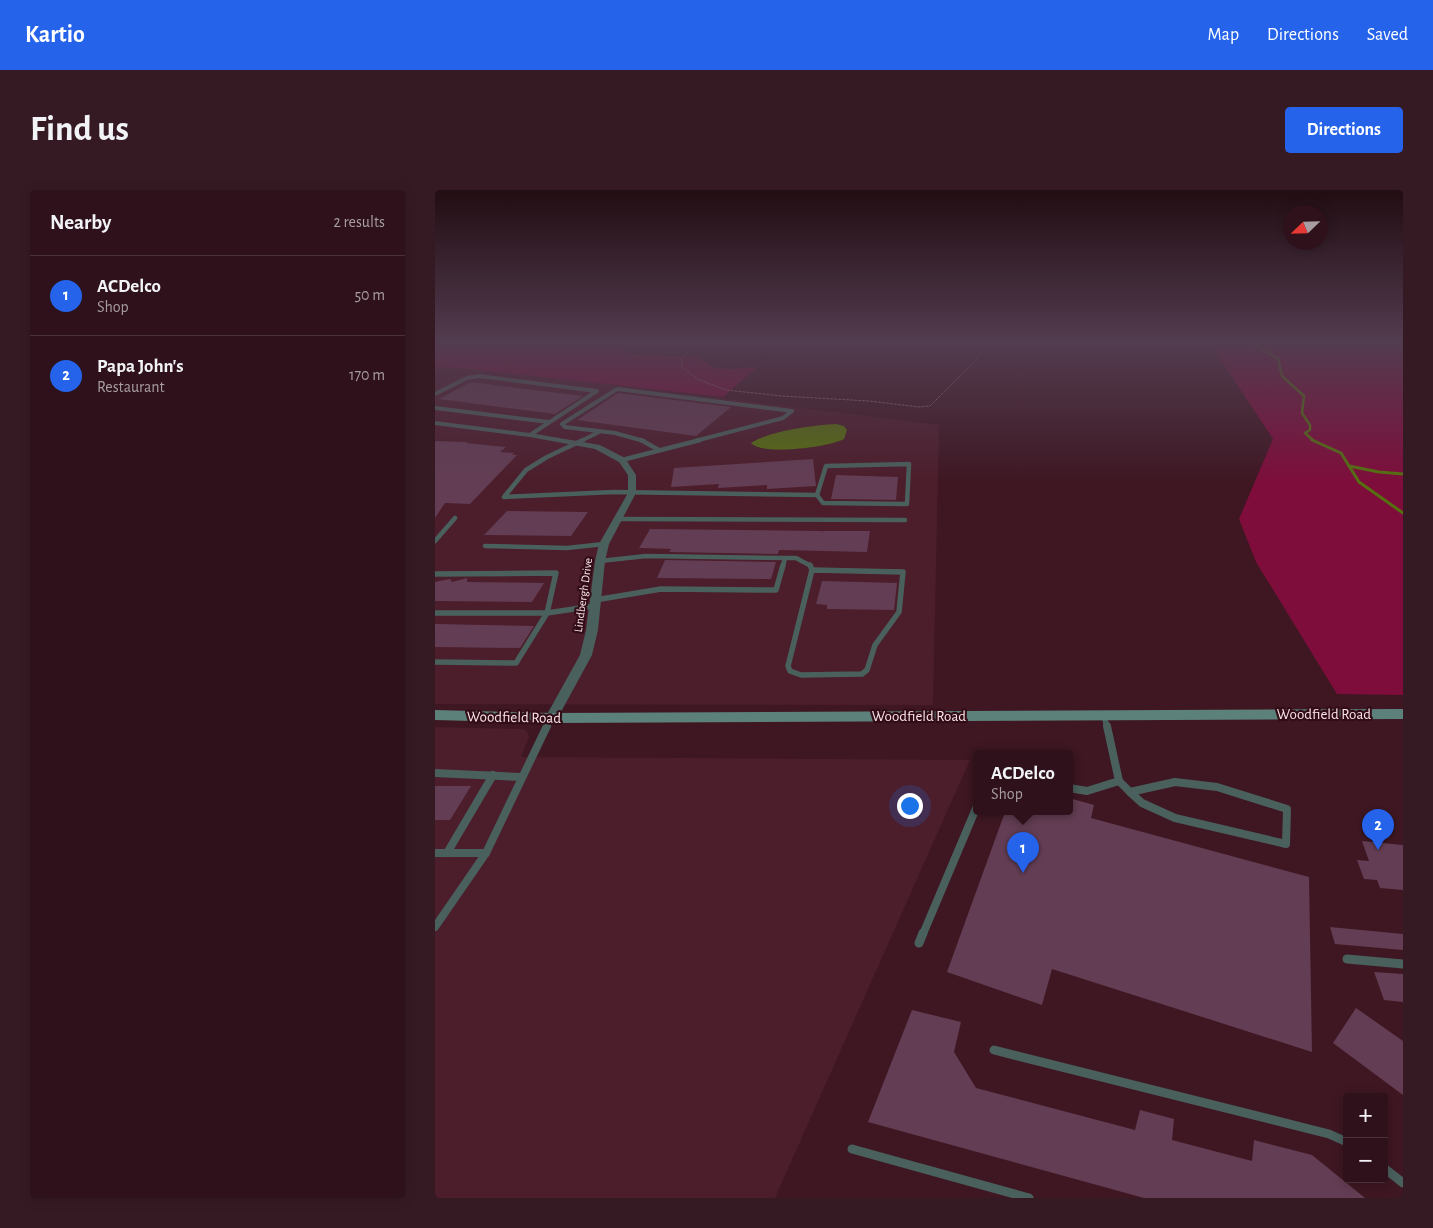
<!DOCTYPE html>
<html lang="en">
<head>
<meta charset="utf-8">
<style>
	body { margin:0; font-family:"Alegreya Sans",sans-serif; background:#361a23; color:#f1f3f6 }
	.controls { position:absolute; right:15px; bottom:15px; display:grid; overflow:hidden; border-radius:5px; box-shadow:0 2px 12px #0003 }
	.controls button { width:45px; height:45px; display:grid; place-items:center; padding:0; border:0; border-bottom:1px solid #493139; background:#2e111a; color:#f1f3f6; font:25px sans-serif }
	.compass { position:absolute; left:848px; top:15px; width:45px; height:45px; border-radius:50%; background:#2e111a; box-shadow:0 2px 12px #0003; rotate:247deg }
	.you { position:absolute; left:474px; top:615px; width:18px; height:18px; margin:-12px; border:4px solid #fff; border-radius:50%; background:#1a73e8; box-shadow:0 0 0 8px #1a73e833 }
	.badge { display:grid; place-items:center; width:32px; height:32px; border-radius:50%; background:#2563eb; color:#fff; font-size:16px; font-weight:700 }
	.pin { position:absolute; translate:-50% -41px; filter:drop-shadow(0 1px 2px #0008) }
	.pin::after { content:''; position:absolute; top:26px; width:18px; height:15px; background:inherit; clip-path:polygon(0 0,100% 0,50% 100%) }
	.popup { position:absolute; left:538px; top:560px; width:100px; height:65px; box-sizing:border-box; display:grid; place-content:center; border-radius:5px; background:#2e111a; filter:drop-shadow(0 1px 4px #0005); font-size:16px; white-space:nowrap; color:#a79da2 }
	.popup b { font-size:19px; color:#f1f3f6 }
	.popup::after { content:''; position:absolute; left:50%; top:100%; margin-left:-10px; border:10px solid transparent; border-top-color:#2e111a }
	.list { margin:0; padding:0; list-style:none }
	h2 { display:flex; justify-content:space-between; align-items:center; height:65px; margin:0; padding:0 20px; font-size:21px }
	h2 small { font-size:16px; font-weight:400; color:#a79da2 }
	.list li { display:grid; grid-template-columns:32px 1fr auto; gap:15px; align-items:center; box-sizing:border-box; height:80px; padding:0 20px; border-top:1px solid #493139 }
	.list b { display:block; font-size:19px; white-space:nowrap }
	.list p { margin:0; font-size:16px; white-space:nowrap; color:#a79da2 }
	.list em { font-size:16px; font-style:normal; color:#a79da2 }
	.map { position:relative; flex:none; width:968px; height:1008px; overflow:hidden; border-radius:5px }
	header { display:flex; align-items:center; gap:30px; box-sizing:border-box; height:70px; padding:0 25px; background:#2563eb; color:#fff }
	header strong { font-size:24px }
	nav { display:flex; gap:28px; margin-inline-start:auto; font-size:18px }
	.intro { display:flex; align-items:center; justify-content:space-between; box-sizing:border-box; height:120px; padding:0 30px }
	h1 { margin:0; font-size:35px }
	.button { padding:12px 22px; border-radius:5px; background:#2563eb; color:#fff; font-size:18px; font-weight:700 }
	main { display:flex; gap:30px; padding:0 30px }
	aside { flex:1; background:#2e111a; border-radius:5px; box-shadow:0 2px 12px #0003 }
	.map>svg:first-child { display:block }
	.built { fill:#4c1d2b }
	.green { fill:#7e0d3b }
	.water { fill:#567010 }
	.lines { fill:none; stroke-linecap:round; stroke-linejoin:round }
	.stream-far1 { stroke:#567010; stroke-width:2.5 }
	.stream { stroke:#567010; stroke-width:3 }
	.building { fill:#633d53 }
	.path { stroke:#88676f; stroke-width:1; stroke-dasharray:3 1; stroke-linecap:butt }
	.lane-far4 { stroke:#49605c; stroke-width:4 }
	.lane-far3 { stroke:#49605c; stroke-width:4.5 }
	.lane-far2 { stroke:#49605c; stroke-width:5.5 }
	.lane-far1 { stroke:#49605c; stroke-width:8 }
	.lane { stroke:#49605c; stroke-width:9 }
	.street { fill:#49605c; fill-rule:evenodd }
	.secondary { fill:#5c817b; fill-rule:evenodd }
	.labels { text-anchor:middle; stroke-width:4.5; stroke-linejoin:round; paint-order:stroke }
	.far-street-label { font-size:12px; fill:#fbe5e9; stroke:#320d18 }
	.street-label { font-size:15px; fill:#fbe5e9; stroke:#320d18 }
</style>
</head>
<body>
<header>
<strong>Kartio</strong>
<nav><a>Map</a><a>Directions</a><a>Saved</a></nav>
</header>
<div class="intro"><h1>Find us</h1><a class="button">Directions</a></div>
<main>
<aside>
<h2>Nearby<small>2 results</small></h2>
<ul class="list">
<li><span class="badge">1</span><div><b>ACDelco</b><p>Shop</p></div><em>50 m</em></li>
<li><span class="badge">2</span><div><b>Papa John's</b><p>Restaurant</p></div><em>170 m</em></li>
</ul>
</aside>
<div class="map">
<svg width="968" height="1008" viewBox="0 0 968 1008">
	<rect width="100%" height="100%" fill="#3e1722"/>
	<g class="built">
		<path d="M0,177L35,179L155,192L504,235L498,515L0,514Z"/>
		<path d="M0,537L88,539L92,541L94,547L86,567L535,570L340,1008H0Z"/>
	</g>
	<g class="green">
		<path d="M0,152H184L180,154L195,164L262,167L279,178L295,179L322,177L288,207L35,179L0,177Z"/>
		<path d="M774,152H968V505L902,504L821,372L804,329L838,249Z"/>
	</g>
	<path class="water" d="M401,234L409,236L412,240L409,249C395,257 327,266 316,253C333,241 380,235 401,234Z"/>
	<g class="lines">
		<path class="stream-far1" d="M816,152L843,169L847,186L869,206L867,223L875,235V240L870,243L879,251"/>
		<g class="stream">
			<path d="M877,250L906,263L924,292L968,323"/>
			<path d="M914,276L944,282L968,284"/>
		</g>
	</g>
	<g class="building">
		<path d="M36,192L148,206L120,224L4,209Z"/>
		<path d="M183,203L296,217L261,246L142,230Z"/>
		<path d="M0,251L33,252L31,253L71,257L65,262L79,263L77,265H82L35,314L10,313L0,328Z"/>
		<path d="M378,269L381,296L332,299V295L283,298L284,294L236,297L239,278Z"/>
		<path d="M401,285L463,287L461,310L396,309Z"/>
		<path d="M72,321L153,322L136,346L49,345Z"/>
		<path d="M215,339L387,341V343L388,341H435L432,362L344,360L343,364L234,362L236,359L204,358Z"/>
		<path d="M230,370L341,372L336,389L222,388Z"/>
		<path d="M32,388V392L109,393L97,412L0,411V392L15,389L17,392Z"/>
		<path d="M387,391L462,393L459,420L392,419V415L381,414Z"/>
		<path d="M0,434L99,436L85,458L0,457Z"/>
		<path d="M0,596H36L15,630H0Z"/>
		<path d="M634,608L659,615L656,628L874,687L877,862L617,779L607,815L512,782L570,622H634Z"/>
		<path d="M927,651L968,655V700L945,698L942,690L929,689L922,670L934,671Z"/>
		<path d="M895,737L968,744V760L900,754Z"/>
		<path d="M939,782L968,784V812L949,810Z"/>
		<path d="M921,818L968,851V905L898,853Z"/>
		<path d="M477,820L526,832L519,862L541,898L700,940L705,920L739,929L737,950L817,971L819,950L877,965L930,1008H709L433,932Z"/>
	</g>
	<g class="lines">
		<path class="path" d="M253,163L246,169L247,177L262,189L291,200L347,206L434,211L484,217L495,216L539,172L555,152"/>
		<g class="lane-far4">
			<path d="M0,204L32,188L44,186L162,201L95,245"/>
			<path d="M0,218L114,232"/>
			<path d="M146,251L164,242"/>
			<path d="M209,251L180,243L130,237L127,234L182,199L357,221L348,228L260,251"/>
		</g>
		<g class="lane-far3">
			<path d="M148,250L112,267L91,280L69,307L179,302L382,305"/>
			<path d="M206,250L224,260"/>
			<path d="M187,270L265,250"/>
			<path d="M474,274L472,314L388,313L382,305L391,276Z"/>
			<path d="M183,329L470,330"/>
			<path d="M0,351L20,328"/>
			<path d="M50,356L132,358L169,354"/>
			<path d="M350,368H361L376,376"/>
			<path d="M165,371L211,366L350,368L348,376"/>
		</g>
		<g class="lane-far2">
			<path d="M375,375L377,380"/>
			<path d="M377,380L468,382L464,422L440,455L432,480L427,484L366,485L355,481L353,476Z"/>
			<path d="M0,384L121,383L112,423L81,473L0,472"/>
			<path d="M160,410L226,399L341,400L348,375"/>
			<path d="M0,423H112L159,416"/>
			<path d="M669,525L672,538"/>
			<path d="M111,538L116,528"/>
		</g>
		<g class="lane-far1">
			<path d="M0,583L86,587"/>
			<path d="M684,591L695,602"/>
			<path d="M740,592L782,597L852,619L851,654L740,628L707,613L695,602Z"/>
			<path d="M634,598L652,601L684,591L672,536"/>
			<path d="M0,663H51"/>
			<path d="M12,663L58,585"/>
			<path d="M0,737L51,663L112,536"/>
			<path d="M488,744L542,616"/>
		</g>
		<g class="lane">
			<path d="M484,753L488,743"/>
			<path d="M912,769L968,774"/>
			<path d="M559,860L894,944L912,952"/>
			<path d="M417,959L594,1008"/>
			<path d="M949,978L968,993"/>
		</g>
		<g class="street">
			<path d="M269,152L265,155L262,153V152Z"/>
			<path d="M0,231L95,243L165,255L190,268L201,285V303L174,354L170,371L163,440L157,465L121,531H111L110,528L145,465L151,440L160,371L164,354L193,303V285L184,272L160,259L95,247L0,235Z"/>
		</g>
		<path class="secondary" d="M968,519V529L116,533L0,530V520L116,523Z"/>
	</g>
	<linearGradient id="sky" x2="0" y2="1"><stop stop-color="#220d13"/><stop offset="0.52" stop-color="#523c4f"/><stop offset="1" stop-color="#523c4f" stop-opacity="0"/></linearGradient>
	<rect width="968" height="293" fill="url(#sky)"/>
	<g class="labels">
		<g class="far-street-label">
			<text transform="translate(148 405) rotate(-82)" y="4">Lindbergh Drive</text>
		</g>
		<g class="street-label">
			<text x="889" y="529">Woodfield Road</text>
			<text x="484" y="531">Woodfield Road</text>
			<text transform="translate(79 527) rotate(1)" y="5">Woodfield Road</text>
		</g>
	</g>
</svg>
<div class="controls">
<button>+</button>
<button>−</button>
</div>
<svg class="compass" viewBox="-18 -18 36 36"><path d="M0-13l5 13h-10z" fill="#e53935"/><path d="M0 13l5-13h-10z" fill="#a79da2"/></svg>
<div class="you"></div>
<div class="pin badge" style="left:588px;top:683px">1</div>
<div class="popup"><b>ACDelco</b>Shop</div>
<div class="pin badge" style="left:943px;top:660px">2</div>
</div>
</main>
</body>
</html>
